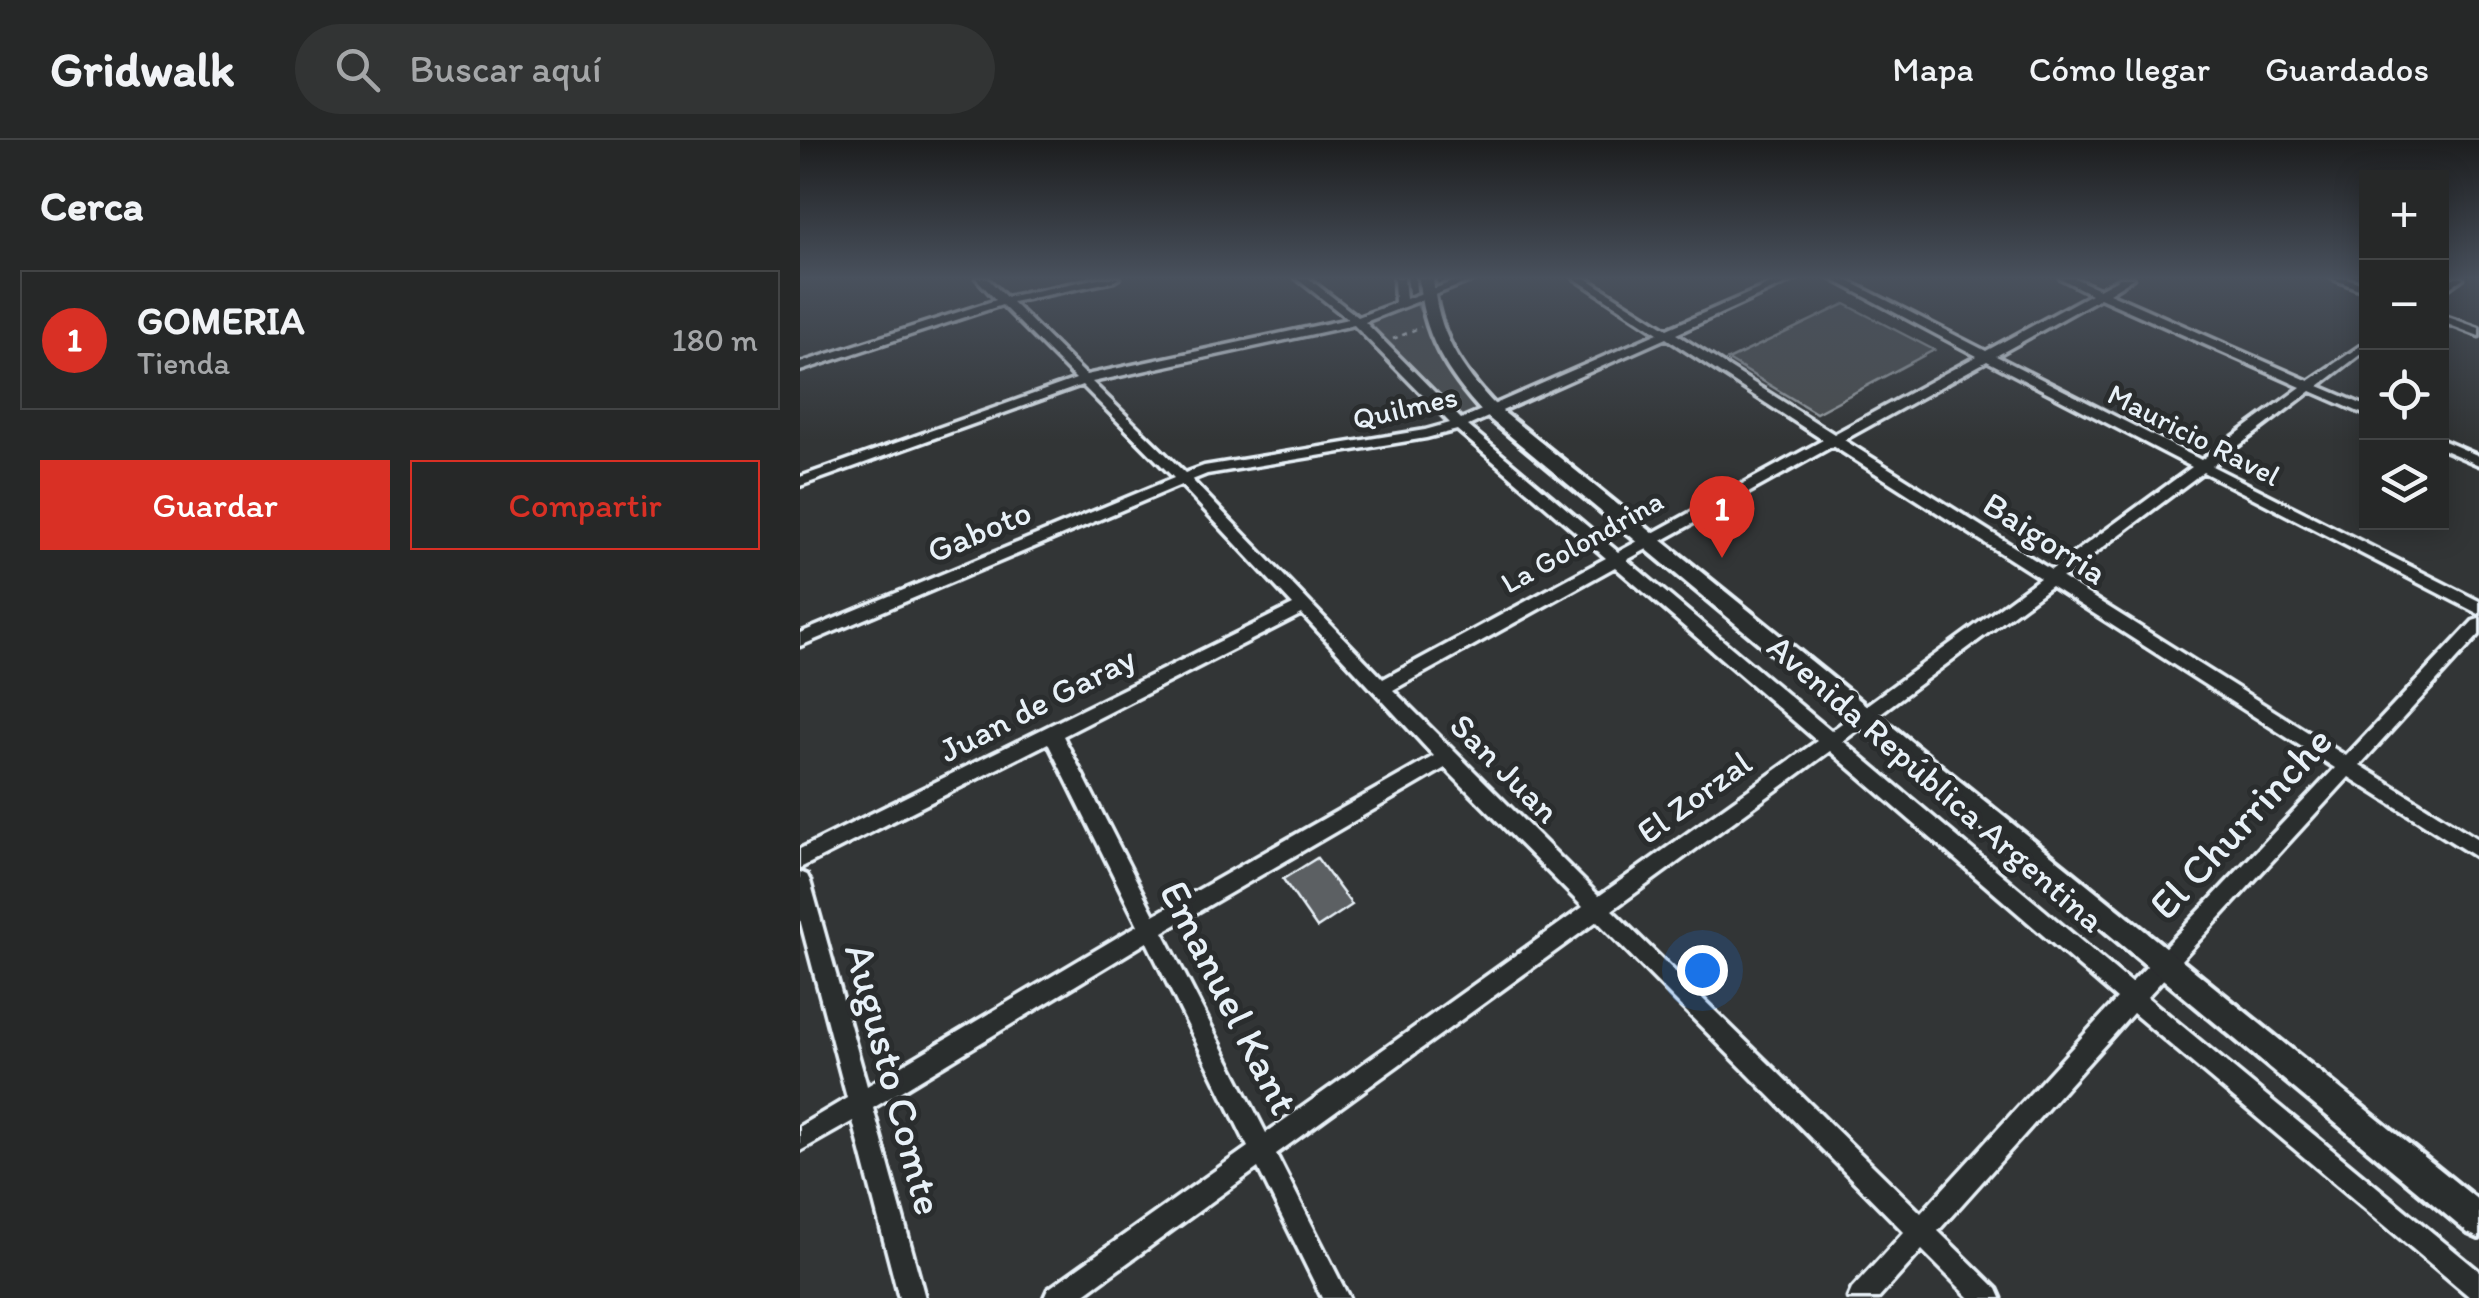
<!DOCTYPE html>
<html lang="es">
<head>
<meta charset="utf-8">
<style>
	body { margin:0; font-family:Itim,sans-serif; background:#323434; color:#f1f3f6 }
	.controls { position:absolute; right:30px; top:30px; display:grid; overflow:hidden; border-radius:0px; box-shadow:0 5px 25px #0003 }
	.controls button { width:90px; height:90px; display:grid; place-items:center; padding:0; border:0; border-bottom:2px solid #424445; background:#262828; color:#f1f3f6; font:50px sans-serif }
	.you { position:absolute; left:902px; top:830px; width:35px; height:35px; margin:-25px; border:8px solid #fff; border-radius:50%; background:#1a73e8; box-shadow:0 0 0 15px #1a73e833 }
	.badge { display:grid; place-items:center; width:65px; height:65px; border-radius:50%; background:#d93025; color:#fff; font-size:32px; font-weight:700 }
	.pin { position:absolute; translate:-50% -82px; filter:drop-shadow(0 2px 5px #0008) }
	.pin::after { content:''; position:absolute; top:52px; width:35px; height:30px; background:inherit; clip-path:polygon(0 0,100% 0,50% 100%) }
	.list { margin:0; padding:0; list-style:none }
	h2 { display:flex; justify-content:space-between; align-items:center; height:130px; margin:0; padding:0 40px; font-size:42px }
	h2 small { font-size:32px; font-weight:400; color:#a4a6a8 }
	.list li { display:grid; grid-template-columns:65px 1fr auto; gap:30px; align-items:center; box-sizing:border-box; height:140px; margin:0 20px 20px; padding:0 20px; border:2px solid #424445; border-radius:0px }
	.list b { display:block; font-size:38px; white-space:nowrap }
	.list p { margin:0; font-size:32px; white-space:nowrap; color:#a4a6a8 }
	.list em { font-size:32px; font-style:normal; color:#a4a6a8 }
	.actions { display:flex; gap:20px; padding:30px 40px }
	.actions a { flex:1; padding:22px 0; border:2px solid #d93025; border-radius:0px; text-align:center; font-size:35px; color:#d93025 }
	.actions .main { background:#d93025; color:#fff }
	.icon { flex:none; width:55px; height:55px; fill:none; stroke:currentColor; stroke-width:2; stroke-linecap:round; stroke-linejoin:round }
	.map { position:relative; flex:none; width:1679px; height:1158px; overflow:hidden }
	header { display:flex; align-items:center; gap:60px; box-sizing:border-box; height:140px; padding:0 50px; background:#262828; border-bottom:2px solid #424445 }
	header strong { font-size:48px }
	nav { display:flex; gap:55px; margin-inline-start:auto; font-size:35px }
	.search { width:700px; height:90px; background:#323434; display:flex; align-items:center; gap:25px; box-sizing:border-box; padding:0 35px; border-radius:55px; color:#a4a6a8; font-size:38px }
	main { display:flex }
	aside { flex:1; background:#262828 }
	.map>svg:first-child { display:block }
	.green { fill:#494d4f; stroke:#989fa4; stroke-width:2.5 }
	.building { fill:#5c6063; stroke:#e8f1f8; stroke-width:2.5 }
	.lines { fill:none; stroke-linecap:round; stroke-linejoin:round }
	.minor-casing { stroke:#e8f1f8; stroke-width:7 }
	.major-casing { stroke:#e8f1f8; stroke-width:8 }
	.path { stroke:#e8f1f8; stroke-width:2.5; stroke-dasharray:5 5; stroke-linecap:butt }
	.minor { fill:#2a2d2e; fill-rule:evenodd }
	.major { fill:#2a2d2e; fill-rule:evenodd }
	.labels { text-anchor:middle; stroke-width:10; stroke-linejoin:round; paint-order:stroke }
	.far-street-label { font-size:30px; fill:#e8f1f8; stroke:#2a2d2e }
	.street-label { font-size:35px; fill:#e8f1f8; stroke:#2a2d2e }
	.near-street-label { font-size:42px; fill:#e8f1f8; stroke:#2a2d2e }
</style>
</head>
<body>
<header>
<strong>Gridwalk</strong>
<div class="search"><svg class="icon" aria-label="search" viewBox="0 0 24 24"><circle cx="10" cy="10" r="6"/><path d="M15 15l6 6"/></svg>Buscar aquí</div>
<nav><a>Mapa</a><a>Cómo llegar</a><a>Guardados</a></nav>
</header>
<main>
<aside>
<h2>Cerca<small></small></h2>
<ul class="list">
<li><span class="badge">1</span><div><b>GOMERIA</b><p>Tienda</p></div><em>180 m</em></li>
</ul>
<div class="actions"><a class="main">Guardar</a><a>Compartir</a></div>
</aside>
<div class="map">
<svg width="1679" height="1158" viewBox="0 0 1679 1158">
	<rect width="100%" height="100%" fill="#323536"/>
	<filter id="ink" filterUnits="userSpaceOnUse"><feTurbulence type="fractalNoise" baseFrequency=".01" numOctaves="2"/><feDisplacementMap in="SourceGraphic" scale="20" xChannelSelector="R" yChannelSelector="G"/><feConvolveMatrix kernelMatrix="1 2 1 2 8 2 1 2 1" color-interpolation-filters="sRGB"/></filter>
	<g filter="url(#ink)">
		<g class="green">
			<path d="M616,162L643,219L681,271L660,280L565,186L566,182Z"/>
			<path d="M1045,164L1134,210L1016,273L928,220Z"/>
		</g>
		<path class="building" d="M517,718L552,765L517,788L483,739Z"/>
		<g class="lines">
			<g class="minor-casing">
				<g id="minor">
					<path d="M176,138H187L206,157L298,138H319L314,141L212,162L286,235L548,179L496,138H508L558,177L595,163L594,138H604L606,159L663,138H678L565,182L661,279L858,193L774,138H786L867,189L984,138H998L876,194L1034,294L1177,216L1030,138H1043L1186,211L1291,154L1260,138H1274L1299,149L1320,138H1333L1309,153L1509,241L1566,202V210L1519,246L1566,266V275L1511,251L1412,326L1679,461V474L1403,332L1262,438L1546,616L1673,481L1679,479V495L1560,625L1679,700V719L1549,637L1347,857L1679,1131V1158L1670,1157L1333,873L1138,1091L1197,1149L1201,1158H1170L1122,1110L1079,1158H1048L1052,1149L1104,1092L797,781L476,1014L549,1158H522L458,1028L279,1158H244L248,1149L448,1007L347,802L73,968L125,1158H99L53,981L0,1011V986L47,958L0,779V732L7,735L10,741L67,946L338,785L248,603L0,728V709L493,465L381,345L0,506V493L374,338L282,245L0,346V337L276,239L202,165L0,231V223L196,160ZM1300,158L1501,247L1401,320L1196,216ZM554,185L650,283L625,290L404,326L385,333L292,242ZM866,198L1023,300L818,412L668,286ZM1187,221L1392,327L1251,430L1044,300ZM657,290L806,418L583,539L392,340L407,334L626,298ZM1033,306L1240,438L1031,591L827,420ZM815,427L1017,601L799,756L593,550ZM1251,446L1535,628L1331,843L1043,601ZM502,474L634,616L354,775L263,596ZM1030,611L1317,859L1121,1073L812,770ZM645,628L783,767L466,993L363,792Z"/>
					<path d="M1531,138H1546L1566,145V152Z"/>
					<path d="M1651,138H1663L1642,153V145Z"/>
					<path d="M1642,175L1679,188V196L1642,182Z"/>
					<path d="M1642,300L1679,316V325L1642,309Z"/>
				</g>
			</g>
			<g class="major-casing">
				<path id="major" d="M619,138H633C637,192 660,229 697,267L1679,1061V1098L1668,1093L685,275C647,234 622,194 619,138Z"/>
			</g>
			<path class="path" d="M593,199L621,187"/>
			<use href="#minor" class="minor"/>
			<use href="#major" class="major"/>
		</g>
	</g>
	<linearGradient id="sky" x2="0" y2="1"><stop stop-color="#1c1d1e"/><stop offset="0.46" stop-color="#49515d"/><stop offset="1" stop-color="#49515d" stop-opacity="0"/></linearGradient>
	<rect width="1679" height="300" fill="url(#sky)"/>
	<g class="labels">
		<g class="far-street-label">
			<text transform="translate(605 268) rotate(-13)" y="10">Quilmes</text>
			<text transform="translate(1394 295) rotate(27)" y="10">Mauricio Ravel</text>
			<text transform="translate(782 402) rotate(-29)" y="10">La Golondrina</text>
		</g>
		<g class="street-label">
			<text transform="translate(179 391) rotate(-23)" y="12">Gaboto</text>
			<text transform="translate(1245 398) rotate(33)" y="12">Baigorria</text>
			<text transform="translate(237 564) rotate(-27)" y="12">Juan de Garay</text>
			<text transform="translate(705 628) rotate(45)" y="12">San Juan</text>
			<text transform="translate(1136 643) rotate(41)" y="12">Avenida República Argentina</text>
			<text transform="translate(894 657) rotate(-36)" y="12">El Zorzal</text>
		</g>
		<g class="near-street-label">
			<text transform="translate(1440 682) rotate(-47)" y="15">El Churrinche</text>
			<text transform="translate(430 857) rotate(63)" y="15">Emanuel Kant</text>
			<text transform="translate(95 939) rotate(75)" y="15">Augusto Comte</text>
		</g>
	</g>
</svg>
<div class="controls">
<button>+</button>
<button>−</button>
<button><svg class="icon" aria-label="locate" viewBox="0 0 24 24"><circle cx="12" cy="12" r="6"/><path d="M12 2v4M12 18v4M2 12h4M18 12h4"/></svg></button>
<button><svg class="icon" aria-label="layers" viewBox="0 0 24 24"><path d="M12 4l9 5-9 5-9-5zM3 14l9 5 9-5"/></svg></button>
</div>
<div class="you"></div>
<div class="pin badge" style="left:922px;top:418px">1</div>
</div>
</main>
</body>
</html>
